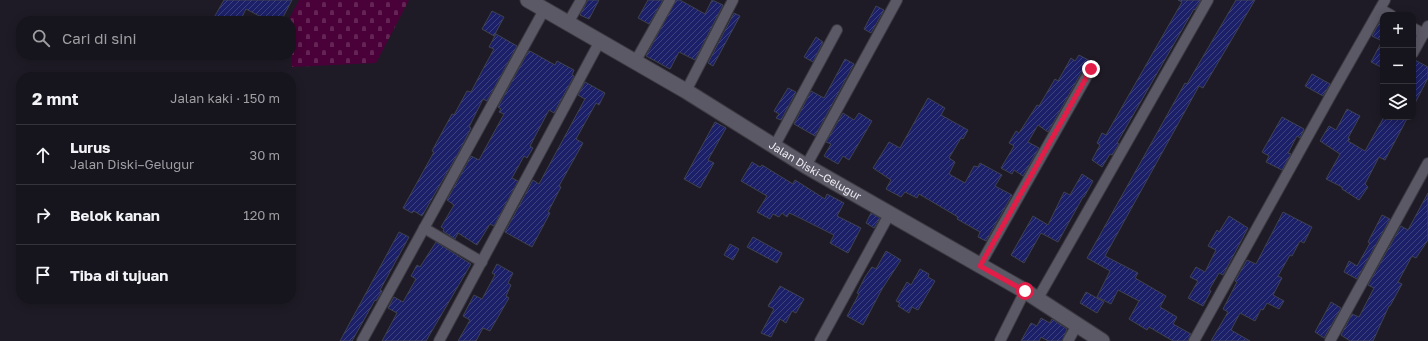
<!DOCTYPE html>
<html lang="id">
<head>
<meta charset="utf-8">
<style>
	body { margin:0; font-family:"Golos Text",sans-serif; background:#1f1d25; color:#f1f3f6 }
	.controls { position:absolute; right:12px; top:12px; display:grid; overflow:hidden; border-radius:8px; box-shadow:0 2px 10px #0003 }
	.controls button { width:36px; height:36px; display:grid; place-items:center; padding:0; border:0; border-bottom:1px solid #35333b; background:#16141c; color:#f1f3f6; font:20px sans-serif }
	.stop { position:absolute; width:12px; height:12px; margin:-9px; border:3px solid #e11d48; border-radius:50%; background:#fff }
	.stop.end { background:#e11d48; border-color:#fff; box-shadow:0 1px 4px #0008 }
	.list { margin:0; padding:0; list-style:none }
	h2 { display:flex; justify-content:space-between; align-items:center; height:52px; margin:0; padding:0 16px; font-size:17px }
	h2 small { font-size:13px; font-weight:400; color:#9e9ea3 }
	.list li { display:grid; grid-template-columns:26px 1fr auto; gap:12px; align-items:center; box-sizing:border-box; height:60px; padding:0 16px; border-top:1px solid #35333b }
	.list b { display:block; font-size:15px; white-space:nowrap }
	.list p { margin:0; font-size:13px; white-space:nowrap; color:#9e9ea3 }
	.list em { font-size:13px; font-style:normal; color:#9e9ea3 }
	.icon { flex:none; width:22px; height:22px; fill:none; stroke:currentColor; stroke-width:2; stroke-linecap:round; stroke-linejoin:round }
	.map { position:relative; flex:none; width:1428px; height:341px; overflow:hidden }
	.search { position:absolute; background:#16141c; box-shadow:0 2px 10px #0003; left:16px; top:16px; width:280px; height:44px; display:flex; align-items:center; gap:10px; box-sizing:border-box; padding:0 14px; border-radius:16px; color:#9e9ea3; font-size:15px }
	.panel { position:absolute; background:#16141c; box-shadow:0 2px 10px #0003; left:16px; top:72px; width:280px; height:232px; border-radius:16px }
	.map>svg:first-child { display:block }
	.cemetery { fill:url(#cemetery-stones) }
	.building { fill:url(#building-hatch); stroke:#3f424e }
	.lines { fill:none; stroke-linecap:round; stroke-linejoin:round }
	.minor-casing { stroke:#3b3941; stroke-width:12 }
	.secondary-casing { stroke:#3b3941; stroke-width:17 }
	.minor { stroke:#5c5966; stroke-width:10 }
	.secondary { stroke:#5c5966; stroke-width:15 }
	.route { stroke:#e11d48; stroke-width:5 }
	.labels { text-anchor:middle; stroke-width:4; stroke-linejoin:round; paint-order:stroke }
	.street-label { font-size:11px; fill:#eeecf4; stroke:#1e1b26 }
</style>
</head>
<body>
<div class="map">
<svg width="1428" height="341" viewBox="0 0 1428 341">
	<defs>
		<pattern id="cemetery-stones" width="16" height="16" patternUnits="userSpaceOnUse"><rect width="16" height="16" fill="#4a0038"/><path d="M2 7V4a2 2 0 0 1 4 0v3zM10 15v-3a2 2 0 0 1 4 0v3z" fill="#642555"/></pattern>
		<pattern id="building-hatch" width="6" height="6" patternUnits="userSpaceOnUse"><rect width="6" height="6" fill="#1c2068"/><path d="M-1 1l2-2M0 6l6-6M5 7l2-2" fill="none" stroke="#3d417e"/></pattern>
	</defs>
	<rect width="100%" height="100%" fill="#1e1b26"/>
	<path class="cemetery" d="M299,0H409L376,63L292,67L291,21L290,17Z"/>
	<g class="building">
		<path d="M224,0H292L281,21H269L246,9L240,21H212Z"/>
		<path d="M588,0H599L589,19L580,15Z"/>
		<path d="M648,0H663L649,24L638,18Z"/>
		<path d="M676,0H680L705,14L712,0L723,5L695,60L679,52L670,69L646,56Z"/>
		<path d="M1178,0H1201L1195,10L1194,9L1117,143L1119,144L1112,155L1110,154L1102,167L1092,160L1100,145L1097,143L1102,133L1106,135L1182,2Z"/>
		<path d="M1236,0H1255L1203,88L1199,86L1105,256L1138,273L1135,278L1166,296L1160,307L1177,317L1173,324L1191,334L1188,341H1173L1149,327L1147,330L1129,319L1139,301L1118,290L1111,304L1097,297L1110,271L1087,258L1185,83L1187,84Z"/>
		<path d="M876,6L884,10L871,33L864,29Z"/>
		<path d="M492,11L504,17L494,36L482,29Z"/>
		<path d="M734,13L740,16L713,66L708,63Z"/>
		<path d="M1382,18H1383V68L1371,62L1382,41L1372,36Z"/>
		<path d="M496,34L517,46L487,101L483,99L469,127L471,128L460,150L422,216L414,211L412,213L403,208L434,152L432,151L452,114L454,115L467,91L471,92L482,71L494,49L489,47Z"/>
		<path d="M816,37L823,42L813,62L804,57Z"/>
		<path d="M530,51L555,65L557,61L574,70L572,75L574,76L554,113L549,110L530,146L533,148L527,158L524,156L512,178L518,181L494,226L490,224L477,245L458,233L455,239L443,231L444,229L441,227L454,205L447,200L471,156L479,160L504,114L499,112L501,109L498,107L528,52Z"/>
		<path d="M1079,55L1092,62L1085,66L1048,132L1038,125L1028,142L1039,148L1023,176L1014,170L1012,174L1001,168L1014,146L1009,143L1016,131L1019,133L1037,105L1039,106L1055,79L1058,81L1071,58L1075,61Z"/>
		<path d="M845,59L854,64L815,136L794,124L811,91L824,98Z"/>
		<path d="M1413,59L1428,67V78L1413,107Z"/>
		<path d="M1312,74L1330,84L1323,96L1305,86Z"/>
		<path d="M585,82L605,93L599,105L596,103L576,139L583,143L559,186L561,187L548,212L550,213L532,247L505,232L533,180L539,184L585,99L578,95Z"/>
		<path d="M788,88L796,92L781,120L776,118L779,114L774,111Z"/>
		<path d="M928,98L945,108L941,115L968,130L963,139L961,138L949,158L955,162L949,174L965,183L974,166L978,167L980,163L1002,175L995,186L1012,195L986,241L978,237L980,232L957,219L958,217L919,194L917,198L905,192L901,197L886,189L891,180L873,168L889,142L900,148Z"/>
		<path d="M1347,109L1360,116L1348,138L1350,139L1348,141L1365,151L1384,117H1408L1385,160L1379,157L1365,184L1368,187L1359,200L1342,189V187L1326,179L1340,154L1320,141L1329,126L1336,130Z"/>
		<path d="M843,113L854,120L859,113L872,121L849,160L843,156L838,164L824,156L831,144L826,142Z"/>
		<path d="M1282,117L1304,129L1300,138L1297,136L1288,153L1291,154L1282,170L1266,162L1269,156L1262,152Z"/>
		<path d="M715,122L726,128L708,160L714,163L700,188L684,179Z"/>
		<path d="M752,162L760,167L762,165L793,184L795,180L825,199L827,194L844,203L837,216L861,228L848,253L830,243L834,235L794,215L789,213L787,217L782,213L779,217L773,214L770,219L757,212L767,196L741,181Z"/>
		<path d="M1082,174L1093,181L1084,197H1083L1058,242L1041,233L1024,263L1011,255L1033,216L1048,225L1064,192L1070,195Z"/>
		<path d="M1428,193V240L1416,258L1412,256L1398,282L1402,284L1390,306H1389L1373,341H1350L1341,335L1352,314L1359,317L1374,288L1368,285L1401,226L1408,230Z"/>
		<path d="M1283,212L1312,227L1304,243L1300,241L1292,256L1290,255L1278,276L1282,278L1273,295L1284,301L1279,309L1267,303L1263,310L1261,309L1255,321L1240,313L1231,330L1250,341H1211L1228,312L1223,309L1237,282L1235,281L1247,260L1256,264Z"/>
		<path d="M871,213L880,218L874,228L866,223Z"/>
		<path d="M1382,215L1390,219L1357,279L1344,272L1349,261L1357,266L1370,243L1368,242Z"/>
		<path d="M1229,216L1248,228L1223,275L1219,273L1209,290L1211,291L1203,306L1188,298L1198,281L1190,277L1196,267L1205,272L1216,250L1208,246L1217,230L1219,232Z"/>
		<path d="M399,232L409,237L380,290L382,291L376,301L375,300L352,341H340Z"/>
		<path d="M753,237L782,253L777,263L747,247Z"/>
		<path d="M436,242L471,264L426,341H382L397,313L388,308L394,297L403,302L416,279L411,276L417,265L420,267Z"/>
		<path d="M730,244L739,249L733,260L724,255Z"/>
		<path d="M886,251L901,260L882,289L863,325L847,316L859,294L857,293L865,277L872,267L876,269Z"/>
		<path d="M497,264L513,273L508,283L511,285L506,296L509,298L490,331L483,328L476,341H458L470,320L463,316L474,295L482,299L495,275L492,273Z"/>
		<path d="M920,269L929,274L928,277L935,281L918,310L912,307L909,313L898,306L900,303L896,301L907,282L911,285Z"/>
		<path d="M780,286L804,299L796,313L792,311L786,323L780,319L771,337L761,333L774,309L768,306Z"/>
		<path d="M1086,292L1104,302L1097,313L1080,303Z"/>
		<path d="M1331,302L1341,308L1324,338L1315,332Z"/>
		<path d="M1041,318L1050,323L1052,319L1067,329L1062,341H1048L1041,337L1039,341H1021L1031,323L1037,326Z"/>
	</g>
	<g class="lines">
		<g class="minor-casing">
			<g id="minor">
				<path d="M1380,9L1391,15"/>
				<path d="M568,23L581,0"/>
				<path d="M1413,28L1424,34"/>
				<path d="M1413,53L1428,26"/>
				<path d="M635,62L670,0"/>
				<path d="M686,91L733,0"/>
				<path d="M775,145L837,30"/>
				<path d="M806,166L897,0"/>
				<path d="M424,228L482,262"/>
				<path d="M980,265L1091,69"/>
				<path d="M1037,300L1208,0"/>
				<path d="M362,341L544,10"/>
				<path d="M439,341L600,41"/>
				<path d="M820,341L890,213"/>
				<path d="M1000,341L1025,291"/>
				<path d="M1068,341L1077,325"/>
				<path d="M1194,341L1332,93L1385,0"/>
				<path d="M1330,341L1428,163"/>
			</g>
		</g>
		<g class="secondary-casing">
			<g id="secondary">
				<path id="s1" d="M528,0L686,91L806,166L1025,291L1102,341"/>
			</g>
		</g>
		<use href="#minor" class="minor"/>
		<use href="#secondary" class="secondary"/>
	</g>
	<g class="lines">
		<path class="route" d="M1025,291L980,266L1091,69"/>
	</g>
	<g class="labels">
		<g class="street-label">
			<text dy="4" stroke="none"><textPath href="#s1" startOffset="334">Jalan Diski–Gelugur</textPath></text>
		</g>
	</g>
</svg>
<div class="controls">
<button>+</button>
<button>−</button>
<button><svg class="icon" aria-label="layers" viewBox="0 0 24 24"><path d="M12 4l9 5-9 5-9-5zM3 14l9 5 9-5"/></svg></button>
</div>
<div class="stop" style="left:1025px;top:291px"></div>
<div class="stop end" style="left:1091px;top:69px"></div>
<div class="search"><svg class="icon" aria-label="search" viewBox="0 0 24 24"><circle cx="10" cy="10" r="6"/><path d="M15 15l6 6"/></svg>Cari di sini</div>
<section class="panel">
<h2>2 mnt<small>Jalan kaki · 150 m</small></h2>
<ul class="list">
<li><svg class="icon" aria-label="ahead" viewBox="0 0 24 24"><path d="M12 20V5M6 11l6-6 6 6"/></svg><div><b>Lurus</b><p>Jalan Diski–Gelugur</p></div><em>30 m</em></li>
<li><svg class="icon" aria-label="right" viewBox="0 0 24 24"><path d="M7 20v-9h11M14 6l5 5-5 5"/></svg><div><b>Belok kanan</b></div><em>120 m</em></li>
<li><svg class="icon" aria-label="arrive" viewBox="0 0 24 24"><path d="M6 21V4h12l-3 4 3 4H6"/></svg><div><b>Tiba di tujuan</b></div></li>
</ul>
</section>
</div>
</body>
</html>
